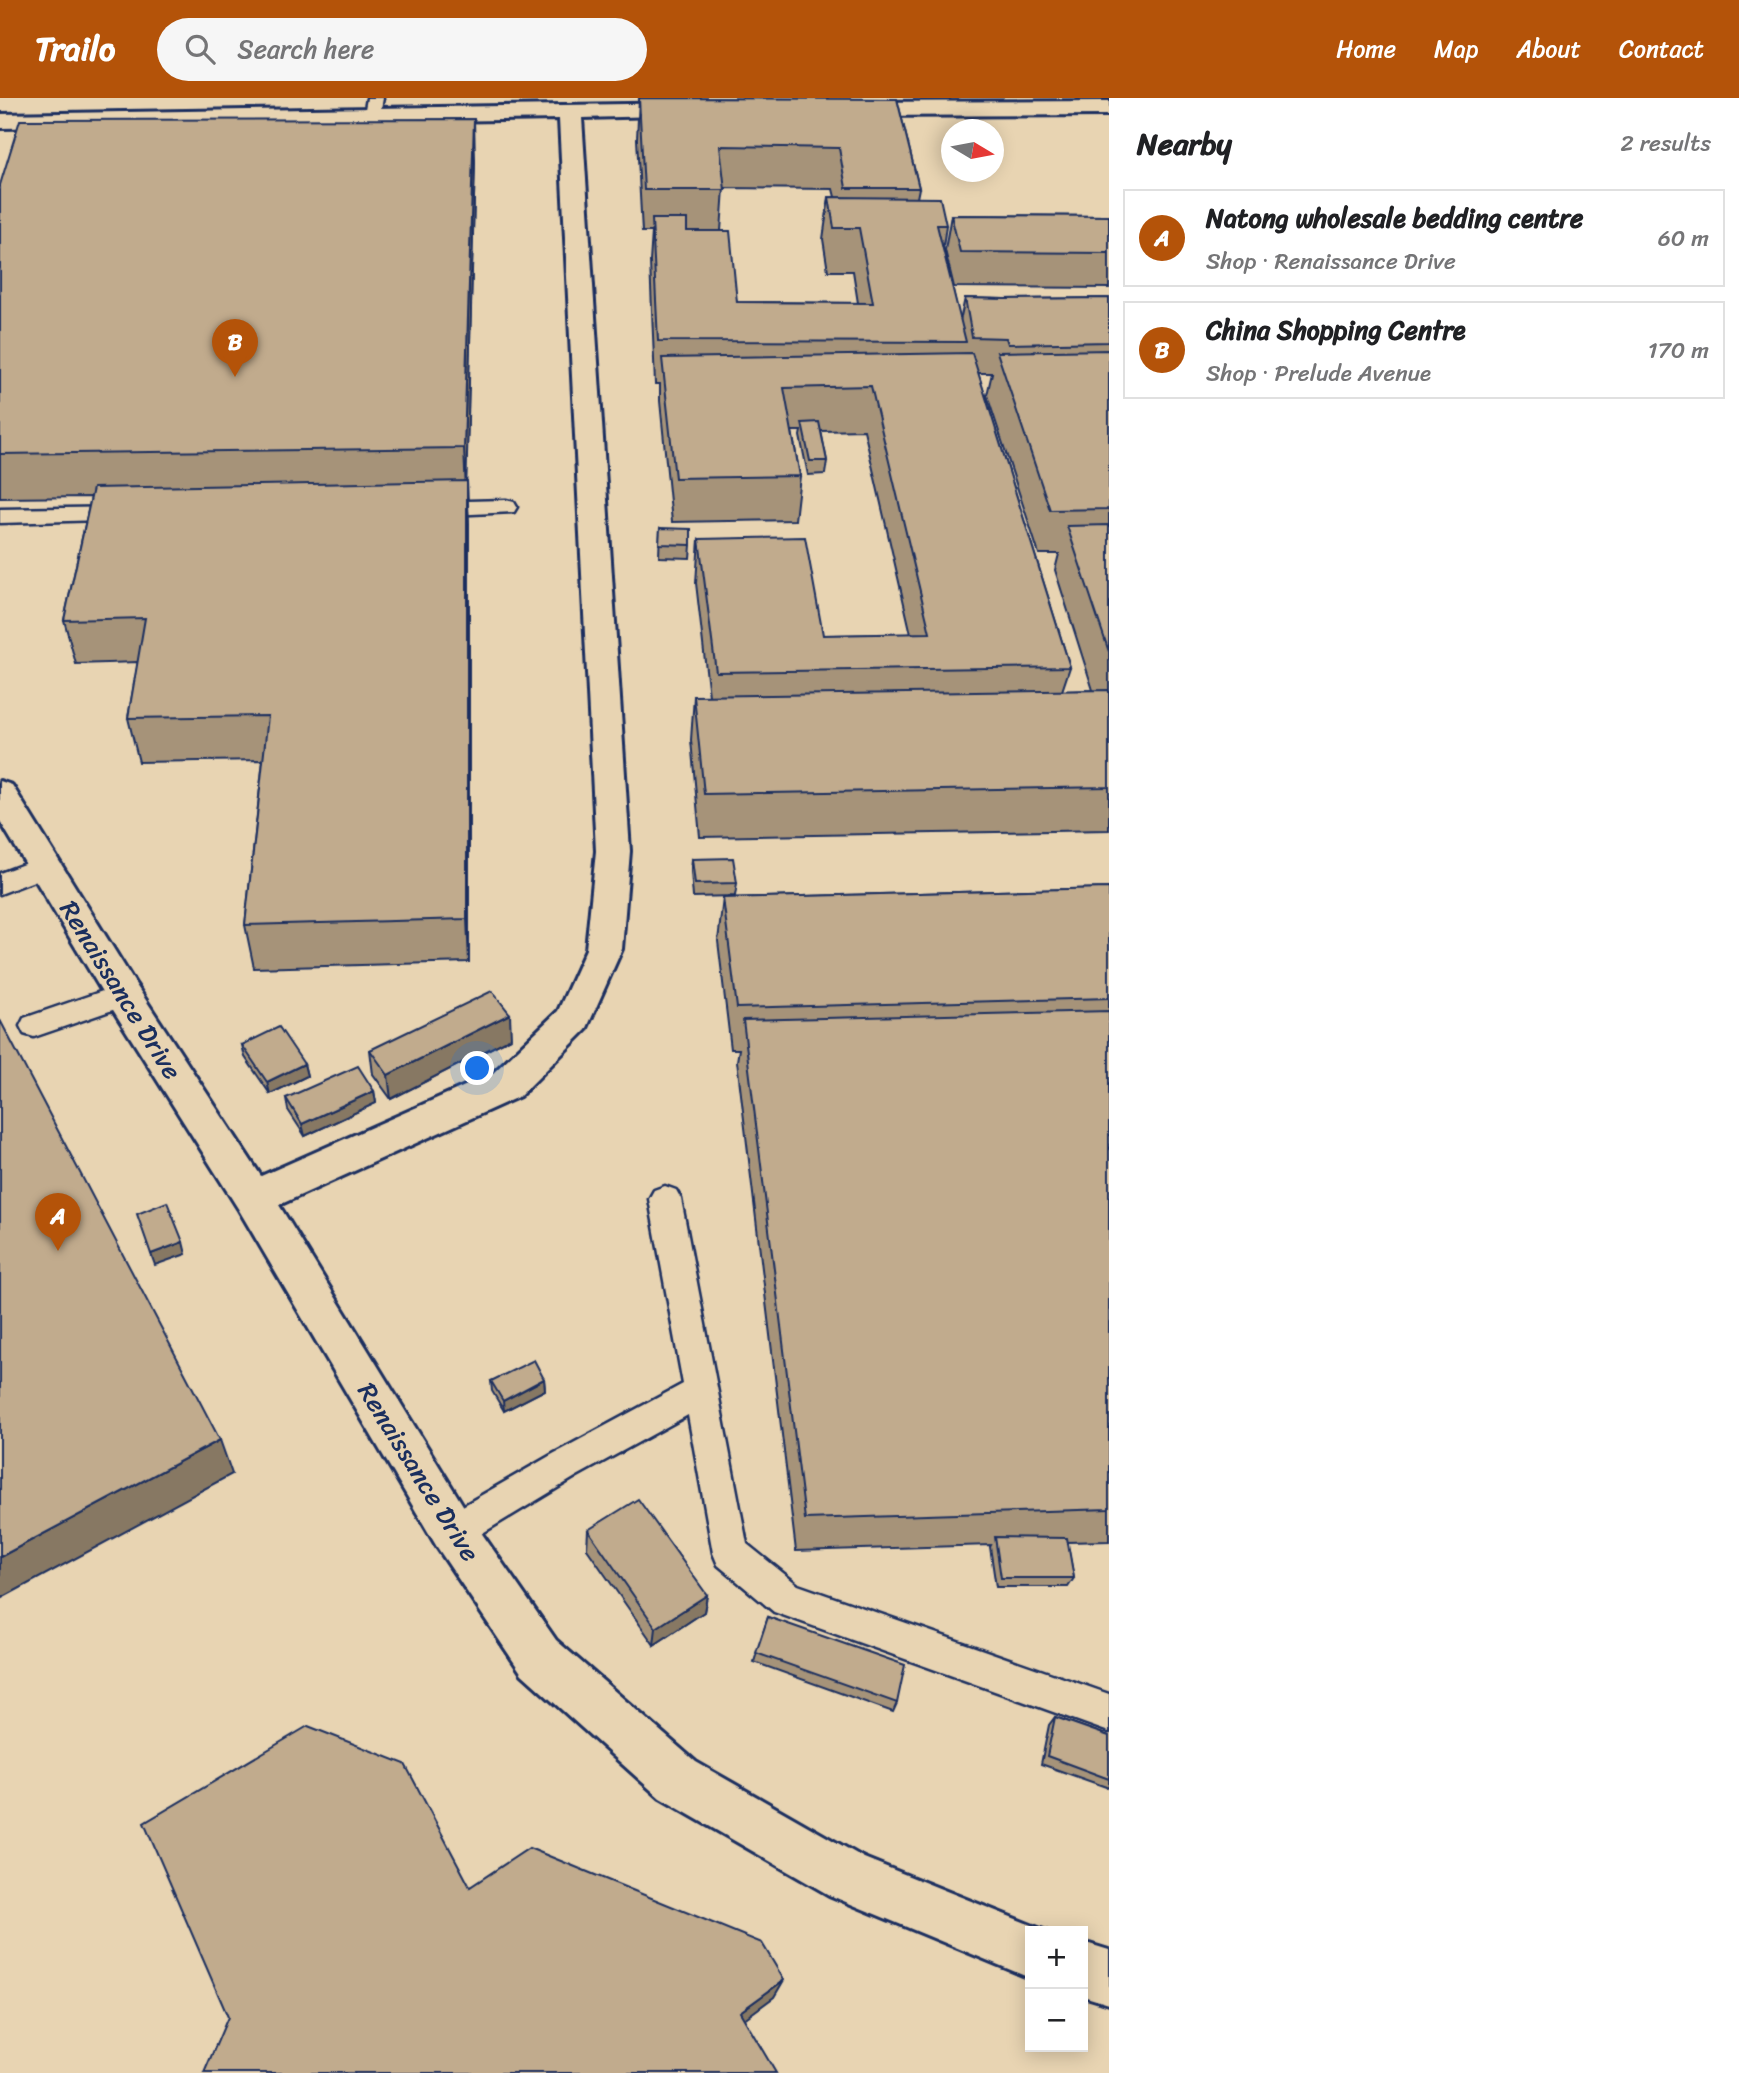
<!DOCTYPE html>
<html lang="en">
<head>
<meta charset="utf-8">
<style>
	body { margin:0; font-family:Sriracha,sans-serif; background:#f6f6f6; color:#202124 }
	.controls { position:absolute; right:21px; bottom:21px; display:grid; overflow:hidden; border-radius:0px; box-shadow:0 4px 18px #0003 }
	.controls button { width:63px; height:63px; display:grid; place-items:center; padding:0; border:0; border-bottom:2px solid #e0e0e0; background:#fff; color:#202124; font:35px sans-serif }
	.compass { position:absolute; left:941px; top:21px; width:63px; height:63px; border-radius:50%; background:#fff; box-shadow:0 4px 18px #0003; rotate:100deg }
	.you { position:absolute; left:478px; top:971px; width:24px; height:24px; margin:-18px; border:5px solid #fff; border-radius:50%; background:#1a73e8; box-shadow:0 0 0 10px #1a73e833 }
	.badge { display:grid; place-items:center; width:46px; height:46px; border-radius:50%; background:#b45309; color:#fff; font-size:23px; font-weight:700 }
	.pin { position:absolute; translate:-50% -58px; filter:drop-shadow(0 2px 4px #0008) }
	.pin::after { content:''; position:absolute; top:37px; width:24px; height:21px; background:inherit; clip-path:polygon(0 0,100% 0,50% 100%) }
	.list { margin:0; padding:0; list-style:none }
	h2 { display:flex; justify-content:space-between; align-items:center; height:91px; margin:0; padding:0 28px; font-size:30px }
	h2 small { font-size:23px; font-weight:400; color:#757577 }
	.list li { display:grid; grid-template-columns:46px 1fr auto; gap:21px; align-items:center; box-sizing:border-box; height:98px; margin:0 14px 14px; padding:0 14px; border:2px solid #e0e0e0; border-radius:0px }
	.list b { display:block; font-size:26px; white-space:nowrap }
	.list p { margin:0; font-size:23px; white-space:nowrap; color:#757577 }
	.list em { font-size:23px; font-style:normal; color:#757577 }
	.icon { flex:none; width:38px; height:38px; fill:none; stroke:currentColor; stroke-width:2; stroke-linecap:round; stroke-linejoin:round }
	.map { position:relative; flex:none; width:1109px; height:1975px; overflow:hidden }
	header { display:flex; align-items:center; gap:42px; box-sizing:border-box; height:98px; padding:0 35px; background:#b45309; color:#fff }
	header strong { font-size:33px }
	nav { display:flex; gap:38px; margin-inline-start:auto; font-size:24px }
	.search { width:490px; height:63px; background:#f6f6f6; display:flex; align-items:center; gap:18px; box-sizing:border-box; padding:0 24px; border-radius:38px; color:#757577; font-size:26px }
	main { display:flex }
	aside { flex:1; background:#fff }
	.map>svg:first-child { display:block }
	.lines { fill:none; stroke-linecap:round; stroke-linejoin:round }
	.service-casing { stroke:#1b2f5e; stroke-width:5 }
	.minor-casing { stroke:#1b2f5e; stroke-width:6 }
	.service { fill:#e8d4b2; fill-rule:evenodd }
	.minor { fill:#e8d4b2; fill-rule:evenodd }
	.wall { fill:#a69379; stroke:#1b2f5e; stroke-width:2; fill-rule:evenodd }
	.shaded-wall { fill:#877863; stroke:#1b2f5e; stroke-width:2 }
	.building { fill:#c1ab8d; stroke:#1b2f5e; stroke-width:2 }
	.labels { text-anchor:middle; stroke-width:5; stroke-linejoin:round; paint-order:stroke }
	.street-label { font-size:26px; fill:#1b2f5e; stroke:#e8d4b2 }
</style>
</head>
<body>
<header>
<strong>Trailo</strong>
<div class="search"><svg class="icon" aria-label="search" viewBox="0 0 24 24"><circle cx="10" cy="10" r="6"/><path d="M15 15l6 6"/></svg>Search here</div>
<nav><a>Home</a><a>Map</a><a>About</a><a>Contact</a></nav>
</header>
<main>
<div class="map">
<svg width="1109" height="1975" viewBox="0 0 1109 1975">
	<rect width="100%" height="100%" fill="#e8d4b2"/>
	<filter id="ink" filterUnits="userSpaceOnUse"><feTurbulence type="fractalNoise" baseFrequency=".0143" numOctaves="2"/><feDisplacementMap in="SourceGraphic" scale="14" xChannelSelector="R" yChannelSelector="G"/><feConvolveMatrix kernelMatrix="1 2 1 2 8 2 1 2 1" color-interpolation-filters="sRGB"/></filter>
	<g filter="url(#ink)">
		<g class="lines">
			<g class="service-casing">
				<g id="service">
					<path d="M367,0H383L379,21H367L364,17Z"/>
					<path d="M506,402L514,404L517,409L514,414L430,418L422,416L419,411L422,406L430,404Z"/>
					<path d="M128,409L136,411L139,416L136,421L0,425V411Z"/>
					<path d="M45,758L55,761L58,768L55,775L0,796V775Z"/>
					<path d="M123,886L133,889L137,897L133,905L34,939L24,936L20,928L24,920Z"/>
					<path d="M665,1088L676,1092L681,1101L747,1446L798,1487L1109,1596V1634L774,1514L718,1467L713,1455L688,1317L577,1378L466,1445L453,1450L440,1445L435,1433L440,1421L553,1356L683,1286L649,1101L654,1092Z"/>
				</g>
			</g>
			<g class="minor-casing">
				<g id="minor">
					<path d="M1109,3V17L845,18L837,16L834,11L837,6L845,4Z"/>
					<path d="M691,5L699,7L702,12L699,17L582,20L630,753L622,851L586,932L520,998L279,1107L469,1417L556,1542L696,1664L864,1760L1046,1833H1030V1880L829,1797L660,1700L522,1576L437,1449L239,1112L110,907L0,723V683L12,687L136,887L261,1078L492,976L558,913L586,851L596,753L559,21L0,30V16Z"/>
					<path d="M1083,1844L1109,1852V1906L1083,1898Z"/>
				</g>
			</g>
			<use href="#service" class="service"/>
			<use href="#minor" class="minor"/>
		</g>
		<g class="wall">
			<path d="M639,0L897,1L919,90L917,100L946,127L943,149L960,223L965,200L1004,201L1109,200V732L700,739L691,642L694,598H709L696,485L699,441L823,537L911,536L864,332L821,333L827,363L825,376L808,377L800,338L801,333H792L800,378L795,422L672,424L660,303V286H655L650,164L652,134H642L637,41ZM724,90L833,91L835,99H829L823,141L828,173H853L858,205L737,204L721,133ZM978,275H992L987,297L1039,456H1059L1055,472L1093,592L1062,593L1070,569Z"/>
			<path d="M475,62L466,383L469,427V864L254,870L245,827L263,662L139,664L128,620L138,564L76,566L64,522L91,399L0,400V87Z"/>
			<path d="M951,117L1109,118V190L954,189L945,152Z"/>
			<path d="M660,430L691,447L690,460L659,459Z"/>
			<path d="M692,761L737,785L735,798L693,799L691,774Z"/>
			<path d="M1109,790V1443L1067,1444L1074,1480L1068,1489H996L990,1449L991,1447L796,1453L737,963L739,951H731L718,843L723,800Z"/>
			<path d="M511,940L391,1001L373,976L370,952Z"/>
			<path d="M242,947L304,966L307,978L270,996L245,959Z"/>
			<path d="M374,993L376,1005L305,1038L288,1012L286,1000Z"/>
			<path d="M544,1281L545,1292L504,1313L492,1293L491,1283Z"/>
			<path d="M588,1432L707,1497L704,1514L654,1547L587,1451Z"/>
			<path d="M768,1519L897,1605L893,1614L754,1564Z"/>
			<path d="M1055,1619L1109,1638V1690L1041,1666L1049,1627Z"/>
		</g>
		<g class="shaded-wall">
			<path d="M474,21L475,62L466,394L464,350Z"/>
			<path d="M467,383L469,427V864L467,821Z"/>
			<path d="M510,916L511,940L391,1001L388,977Z"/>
			<path d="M304,966L307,978L270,996L267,984Z"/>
			<path d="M374,993L376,1005L305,1038L302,1026Z"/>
			<path d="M183,1144L186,1156L155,1167L151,1156Z"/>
			<path d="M544,1281L545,1292L504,1313L503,1303Z"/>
			<path d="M220,1342L232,1376L0,1501V1459Z"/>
			<path d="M707,1497L704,1514L654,1547L656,1530Z"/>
			<path d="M784,1882L774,1899L732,1930L740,1914Z"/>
		</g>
		<g class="building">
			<path d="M639,0L897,1L919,90H846L839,50L720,48L725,92H644Z"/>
			<path d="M474,21L464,350L0,356V87L20,22Z"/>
			<path d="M829,99L940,100L946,127H937L966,244L658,243L652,121H687V133H730L737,204L873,205L859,130H834Z"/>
			<path d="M951,117L1109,118V155L960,154Z"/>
			<path d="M965,200L1004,201L1109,200V244L1008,246L1006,240L972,239Z"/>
			<path d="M1109,252V411L1050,412L997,254Z"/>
			<path d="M972,255L1070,569L716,574L699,441L805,439L823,537L930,535L871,288L784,290L800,378L675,380L662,260Z"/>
			<path d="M819,324L827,363H810L802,325Z"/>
			<path d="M467,383V821L245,827L268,618L128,620L145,520L64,522L93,390Z"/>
			<path d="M1109,427V554L1067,428Z"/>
			<path d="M660,430L691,431V447L659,446Z"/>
			<path d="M1109,592V689L704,696L694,598Z"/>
			<path d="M733,760L737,785L695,786L692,761Z"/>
			<path d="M1109,790V900L737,910L723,800Z"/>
			<path d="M492,893L510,916L388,977L370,952Z"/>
			<path d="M1109,913V1411L805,1421L743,922Z"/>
			<path d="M0,922L220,1342L0,1459Z"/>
			<path d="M279,929L304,966L267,984L242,947Z"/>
			<path d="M358,968L374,993L302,1026L286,1000Z"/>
			<path d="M167,1104L183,1144L151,1156L137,1116Z"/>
			<path d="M534,1262L544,1281L503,1303L491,1283Z"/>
			<path d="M638,1401L707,1497L656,1530L588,1432Z"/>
			<path d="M995,1439L1067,1440L1074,1480H1001Z"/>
			<path d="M768,1519L905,1567L897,1605L756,1555Z"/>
			<path d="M1055,1619L1109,1638V1681L1047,1658Z"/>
			<path d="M308,1628L405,1666L470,1789L529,1750L762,1845L784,1882L740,1914L776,1975H204L228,1919L144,1725Z"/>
		</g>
	</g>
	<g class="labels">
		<g class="street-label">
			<text transform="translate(121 892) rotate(58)" y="9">Renaissance Drive</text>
			<text transform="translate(419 1374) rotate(58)" y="9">Renaissance Drive</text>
		</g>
	</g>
</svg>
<div class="controls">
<button>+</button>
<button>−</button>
</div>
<svg class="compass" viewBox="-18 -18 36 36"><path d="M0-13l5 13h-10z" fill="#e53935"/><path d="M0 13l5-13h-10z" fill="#757577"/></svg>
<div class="you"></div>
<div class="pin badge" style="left:58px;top:1153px">A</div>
<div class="pin badge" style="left:235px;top:279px">B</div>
</div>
<aside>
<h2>Nearby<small>2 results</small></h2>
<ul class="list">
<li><span class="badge">A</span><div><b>Natong wholesale bedding centre</b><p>Shop · Renaissance Drive</p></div><em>60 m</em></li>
<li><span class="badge">B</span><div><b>China Shopping Centre</b><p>Shop · Prelude Avenue</p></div><em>170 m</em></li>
</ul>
</aside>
</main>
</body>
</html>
